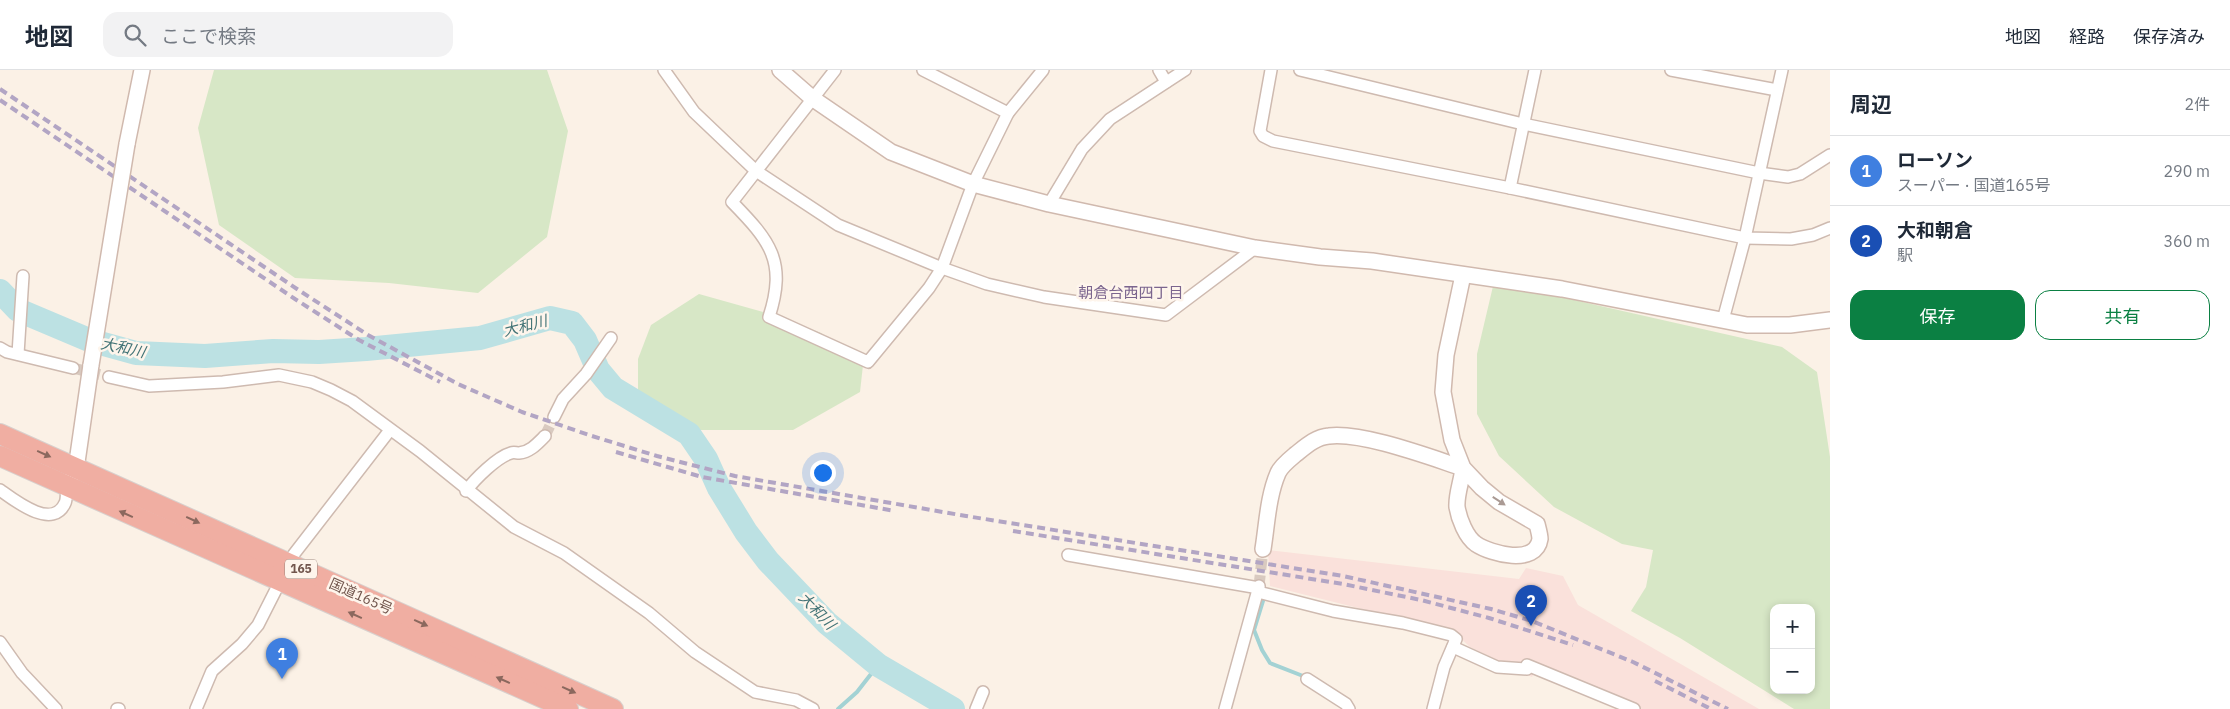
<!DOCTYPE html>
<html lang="ja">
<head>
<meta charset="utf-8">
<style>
	body { margin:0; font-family:"IBM Plex Sans","Noto Sans JP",sans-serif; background:#f2f2f3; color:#1f2937 }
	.controls { position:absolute; right:15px; bottom:15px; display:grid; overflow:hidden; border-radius:10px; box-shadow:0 2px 8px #0003 }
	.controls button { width:45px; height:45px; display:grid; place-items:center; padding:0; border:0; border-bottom:1px solid #e0e1e3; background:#fff; color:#1f2937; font:25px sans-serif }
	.you { position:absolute; left:822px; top:402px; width:18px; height:18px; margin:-12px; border:4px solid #fff; border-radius:50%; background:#1a73e8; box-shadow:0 0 0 8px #1a73e833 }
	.badge { display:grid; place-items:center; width:32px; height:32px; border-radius:50%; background:#0b8043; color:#fff; font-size:16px; font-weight:700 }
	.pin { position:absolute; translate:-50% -41px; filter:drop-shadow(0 1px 2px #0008) }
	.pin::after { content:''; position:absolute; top:26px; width:18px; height:15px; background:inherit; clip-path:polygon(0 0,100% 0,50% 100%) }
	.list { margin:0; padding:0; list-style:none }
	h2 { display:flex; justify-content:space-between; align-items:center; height:65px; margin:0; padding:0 20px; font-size:21px }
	h2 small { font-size:16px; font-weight:400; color:#747a83 }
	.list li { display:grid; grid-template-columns:32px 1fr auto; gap:15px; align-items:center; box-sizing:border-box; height:70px; padding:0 20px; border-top:1px solid #e0e1e3 }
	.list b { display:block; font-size:19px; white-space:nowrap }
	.list p { margin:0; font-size:16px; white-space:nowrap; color:#747a83 }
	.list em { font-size:16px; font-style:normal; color:#747a83 }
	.actions { display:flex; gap:10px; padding:15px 20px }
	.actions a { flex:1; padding:11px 0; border:1px solid #0b8043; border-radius:15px; text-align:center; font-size:18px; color:#0b8043 }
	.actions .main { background:#0b8043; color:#fff }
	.icon { flex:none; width:28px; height:28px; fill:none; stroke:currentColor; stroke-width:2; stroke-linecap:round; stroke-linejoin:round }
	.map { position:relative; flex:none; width:1830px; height:639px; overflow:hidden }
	header { display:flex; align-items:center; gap:30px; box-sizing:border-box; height:70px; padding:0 25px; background:#fff; border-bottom:1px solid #e0e1e3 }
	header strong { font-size:24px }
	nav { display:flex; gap:28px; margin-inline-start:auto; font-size:18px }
	.search { width:350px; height:45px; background:#f2f2f3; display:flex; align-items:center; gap:12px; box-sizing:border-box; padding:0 18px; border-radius:15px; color:#747a83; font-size:19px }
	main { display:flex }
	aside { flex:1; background:#fff }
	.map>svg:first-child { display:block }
	.commercial { fill:#fae1db }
	.green { fill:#d7e7c6; fill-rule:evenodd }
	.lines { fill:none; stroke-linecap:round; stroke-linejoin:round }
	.stream { stroke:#a3d2d4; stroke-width:4 }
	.river { stroke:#bce1e3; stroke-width:24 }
	.street-tunnel { stroke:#d9cac0; stroke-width:11; stroke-dasharray:11 5.5; stroke-linecap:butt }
	.street-casing { stroke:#cebab0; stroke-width:14 }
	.secondary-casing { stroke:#d0b9ae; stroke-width:18 }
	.highway-casing { stroke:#d8d0cd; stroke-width:22 }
	.street { stroke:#fff; stroke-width:11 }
	.secondary { stroke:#fff; stroke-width:15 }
	.highway { stroke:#f0aea2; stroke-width:20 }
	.rail { stroke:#b2a5c4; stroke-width:4; stroke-dasharray:8 5; stroke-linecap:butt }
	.secondary-bridge-casing { stroke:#d0b9ae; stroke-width:18; stroke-linecap:butt }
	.secondary-bridge { stroke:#fff; stroke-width:15 }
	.oneway { fill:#8b685e }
	.oneway2 { fill:#aa9a94 }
	.labels { text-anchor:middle; stroke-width:5; stroke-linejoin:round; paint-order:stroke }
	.shield { fill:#fef5ec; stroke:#9c867d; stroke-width:1 }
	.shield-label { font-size:12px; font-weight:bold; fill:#72564d }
	.street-label { font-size:14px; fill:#72564d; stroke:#fef5ec }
	.neighbourhood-label { font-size:15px; fill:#7b658e; stroke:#fef5ec }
	.water-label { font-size:15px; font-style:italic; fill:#427376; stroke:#fef5ec }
</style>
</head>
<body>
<header>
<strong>地図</strong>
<div class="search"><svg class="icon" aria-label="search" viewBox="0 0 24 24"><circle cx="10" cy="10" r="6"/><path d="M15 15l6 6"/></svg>ここで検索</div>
<nav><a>地図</a><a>経路</a><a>保存済み</a></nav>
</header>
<main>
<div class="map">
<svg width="1830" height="639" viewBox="0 0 1830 639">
	<rect width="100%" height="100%" fill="#fbf1e6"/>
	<path class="commercial" d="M1268,480L1519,509L1526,498L1563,506L1578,535L1759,639H1642L1538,595L1532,607L1470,577L1454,562L1270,516Z"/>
	<g class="green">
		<path d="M214,0H547L568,61L547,167L478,223L389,213L295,208L219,155L198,58Z"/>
		<path d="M1494,212L1782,277L1817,302L1830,387V639H1794L1680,568L1631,541L1646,517L1653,480L1622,474L1554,437L1499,386L1477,344V284ZM1774,538H1811V620H1774Z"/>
		<path d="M699,224L774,245L821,263L863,295L860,322L793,360H671L638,339V289L651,255Z"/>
	</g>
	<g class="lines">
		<g class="stream">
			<path d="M1263,531L1254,560L1262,580L1270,593L1303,606"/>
			<path d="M838,639L857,622L878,595"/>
		</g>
		<path class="river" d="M0,221L18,240L89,270L136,283L205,286L273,281L319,282L366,279L480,268L550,248L572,253L585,270L598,300L613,318L689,364L706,389L719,418L746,462L768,491L827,553L878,595L953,639"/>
		<g class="street-tunnel">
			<path d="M73,298L109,307"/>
			<path d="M545,366L554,347"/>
			<path d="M1259,516L1263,479"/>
		</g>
		<g class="street-casing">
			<g id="street">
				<path d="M664,0L694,42L756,101L838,155L942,198L987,214L1044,227L1166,245L1255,178"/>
				<path d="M835,0L732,132C770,171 787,191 769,247L868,292L929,218L942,198L973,114L1008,43L1043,0"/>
				<path d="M923,0L1008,43"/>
				<path d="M1159,0L1166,12"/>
				<path d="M1271,0L1260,61L1263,66L1273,71L1510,118L1745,168L1791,169L1813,165L1830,158"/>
				<path d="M1300,0L1523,54L1759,103L1788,107L1800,104L1830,85"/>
				<path d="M1671,0L1777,20"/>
				<path d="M1510,118L1535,0"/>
				<path d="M1049,134L1082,79L1110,49L1185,0"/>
				<path d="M1723,250L1745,168L1782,0"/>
				<path d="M0,278L7,282L73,298"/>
				<path d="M18,284L23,206"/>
				<path d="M109,307L149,316L223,312L279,305L312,312L331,320L352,331L420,381L514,457L564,483L649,543L695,582L755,622L796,630L813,639"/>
				<path d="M554,347L563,329L586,304L611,268"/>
				<path d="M0,420C14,430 53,461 65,433C67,429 66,422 67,418"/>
				<path d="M466,421C475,409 497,387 511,383C514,382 516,383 519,383C530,382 537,374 545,366"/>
				<path d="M1068,485L1259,518"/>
				<path d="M1258,522L1333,541L1403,553L1451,565L1456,569L1444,597L1433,639"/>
				<path d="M0,572L22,603L56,639"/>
				<path d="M1453,577L1497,597L1527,599V595L1634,639"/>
				<path d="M1307,609L1346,634L1349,639"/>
				<path d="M117,639H119"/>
				<path d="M196,639L212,601L242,574L258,555L294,484L390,360"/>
				<path d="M976,639L983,622"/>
				<path d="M1225,639L1259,516"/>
			</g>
		</g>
		<g class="secondary-casing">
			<g id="secondary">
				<path d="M780,0L812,28L891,82L973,114L1049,134L1255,178L1320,187L1372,191L1562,219L1747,255H1790L1830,250"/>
				<path d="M127,74L142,0"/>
				<path d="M1463,205L1446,285L1443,322L1452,370L1463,398L1482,418L1499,432L1537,454C1538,458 1540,465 1540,469C1536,496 1491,484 1476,474C1466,467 1459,449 1457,437C1456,425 1462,410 1463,398"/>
				<path d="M72,407L76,399L91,295"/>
				<path d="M1263,479C1267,454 1268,426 1278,403C1281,396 1290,389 1296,384C1306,376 1316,367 1329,366C1363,362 1429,387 1463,398"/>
			</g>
		</g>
		<g class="highway-casing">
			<g id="highway">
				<path d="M0,364L613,639"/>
				<path d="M0,386L568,639"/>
			</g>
		</g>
		<use href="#street" class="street"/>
		<use href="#secondary" class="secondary"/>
		<use href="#highway" class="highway"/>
		<g class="rail">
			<path d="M0,19L300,221L368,265L458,314L522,342L592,366L657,386L735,406L966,446L1343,506L1491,539L1532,551L1633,592L1728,639"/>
			<path d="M0,30L295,229L359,270L440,312"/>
			<path d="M616,382L702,407L895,441"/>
			<path d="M1013,461L1343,514L1421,530L1489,548L1573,575"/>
			<path d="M1655,611L1711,639"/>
		</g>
		<g class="secondary-bridge-casing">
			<path id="secondary-bridge" d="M91,295L127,74"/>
		</g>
		<use href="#secondary-bridge" class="secondary-bridge"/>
	</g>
	<defs><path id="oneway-solid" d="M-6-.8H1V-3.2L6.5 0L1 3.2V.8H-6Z" transform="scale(1.25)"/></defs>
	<g class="oneway">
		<use href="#oneway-solid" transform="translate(44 384) rotate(24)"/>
		<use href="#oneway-solid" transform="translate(126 444) rotate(-156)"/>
		<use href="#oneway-solid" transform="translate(193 450) rotate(25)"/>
		<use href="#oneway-solid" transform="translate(355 545) rotate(-156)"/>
		<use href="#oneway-solid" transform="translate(421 553) rotate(24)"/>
		<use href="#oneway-solid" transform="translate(503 610) rotate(-156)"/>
		<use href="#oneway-solid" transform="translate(569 620) rotate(24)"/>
	</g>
	<use class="oneway2" href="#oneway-solid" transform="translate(1499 431) rotate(33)"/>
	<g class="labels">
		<rect class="shield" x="285" y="489.5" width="32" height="19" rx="4"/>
		<g class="shield-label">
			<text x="301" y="503">165</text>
		</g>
		<g class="street-label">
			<text transform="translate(361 526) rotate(24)" y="5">国道165号</text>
		</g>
		<g class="neighbourhood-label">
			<text x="1131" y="228">朝倉台西四丁目</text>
		</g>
		<g class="water-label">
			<text transform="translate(525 256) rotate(-14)" y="5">大和川</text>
			<text transform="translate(123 278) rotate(12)" y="5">大和川</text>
			<text transform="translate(817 541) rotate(46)" y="5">大和川</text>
		</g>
	</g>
</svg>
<div class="controls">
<button>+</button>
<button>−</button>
</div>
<div class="you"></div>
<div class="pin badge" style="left:282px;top:609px;background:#3f7fe0">1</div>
<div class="pin badge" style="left:1531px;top:556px;background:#1a4fb4">2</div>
</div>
<aside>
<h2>周辺<small>2件</small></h2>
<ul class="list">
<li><span class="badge" style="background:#3f7fe0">1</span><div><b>ローソン</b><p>スーパー · 国道165号</p></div><em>290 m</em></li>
<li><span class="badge" style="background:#1a4fb4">2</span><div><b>大和朝倉</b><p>駅</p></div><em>360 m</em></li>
</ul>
<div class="actions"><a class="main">保存</a><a>共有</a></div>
</aside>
</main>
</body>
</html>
